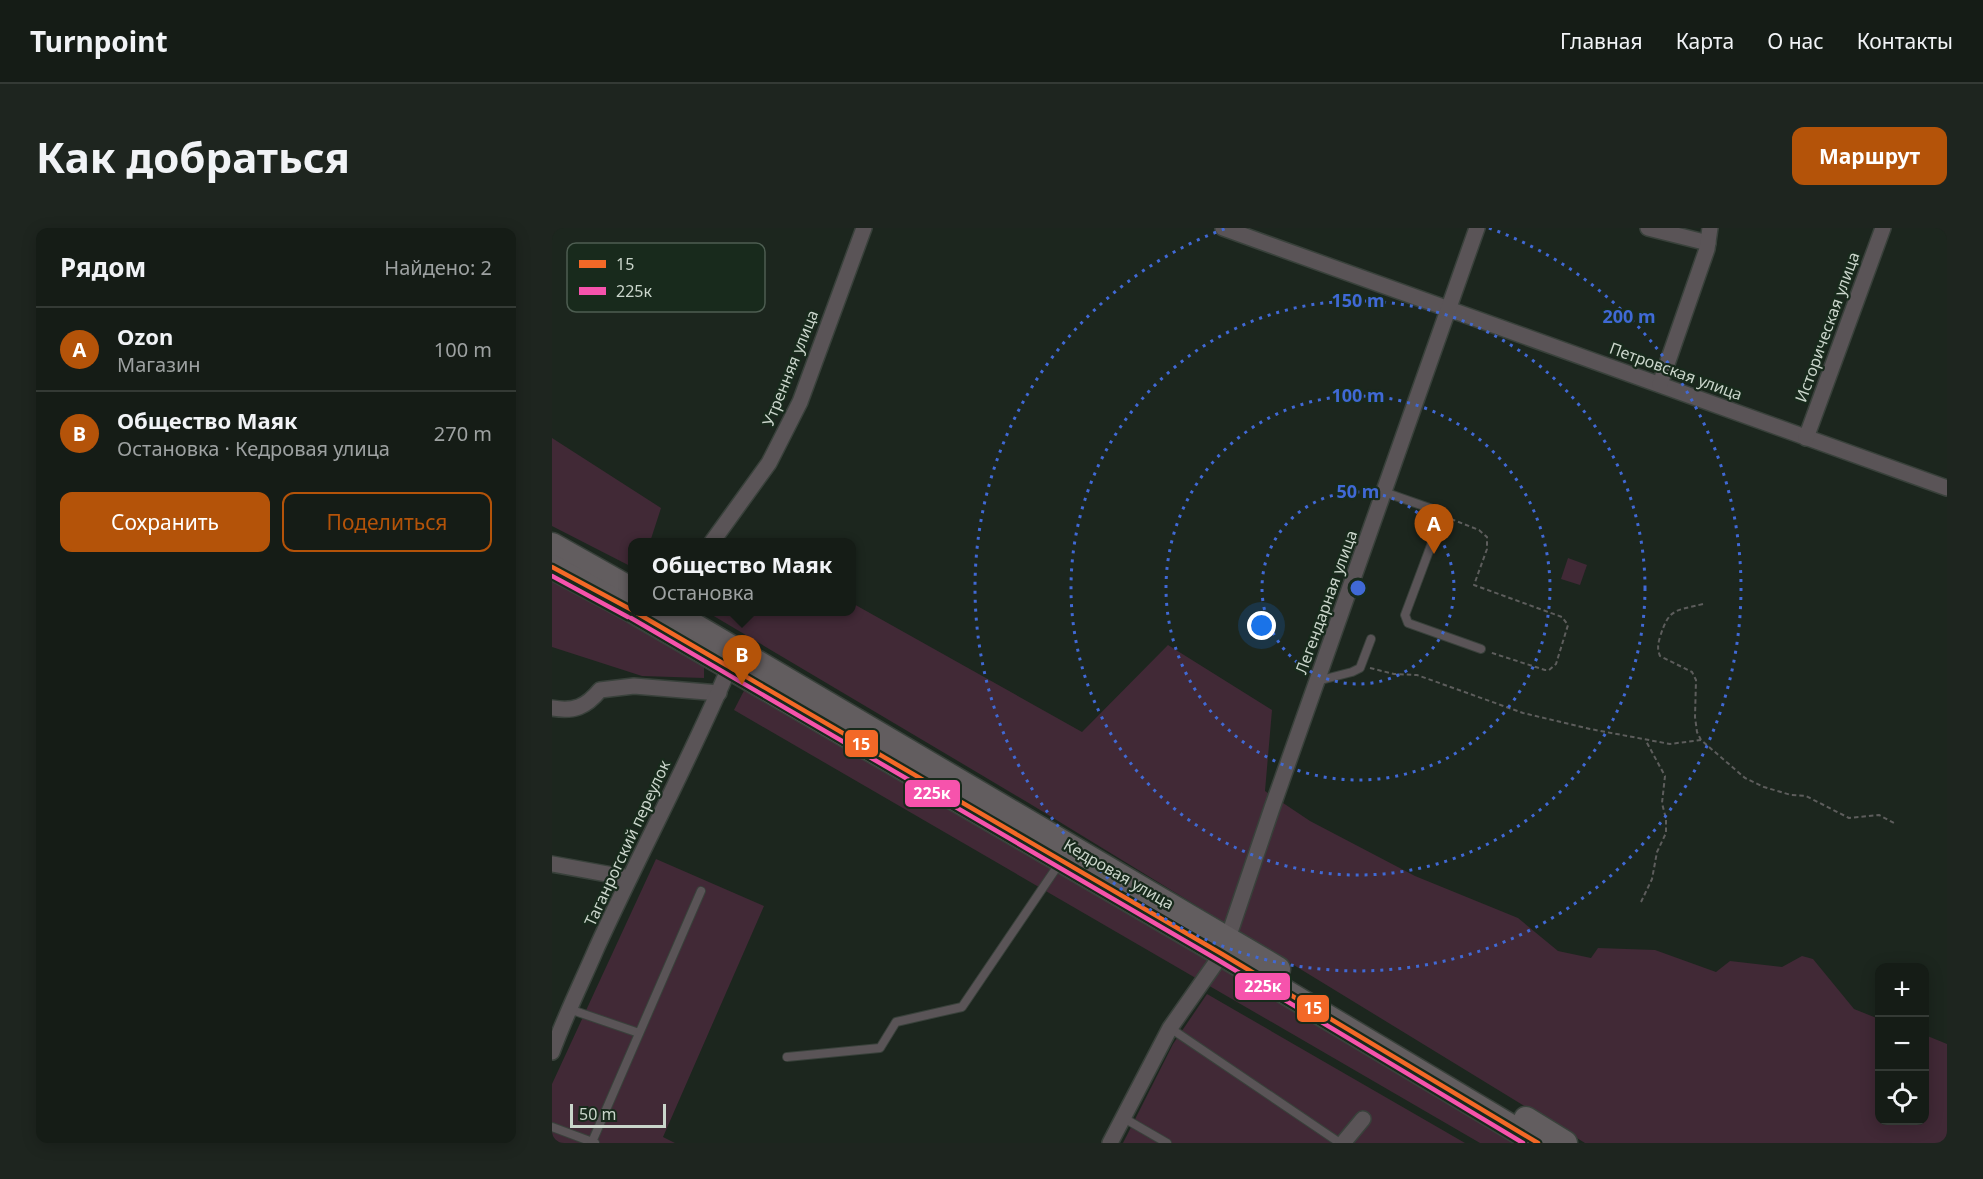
<!DOCTYPE html>
<html lang="ru">
<head>
<meta charset="utf-8">
<style>
	body { margin:0; font-family:"Noto Sans",sans-serif; background:#1e251f; color:#f1f3f6 }
	.controls { position:absolute; right:18px; bottom:18px; display:grid; overflow:hidden; border-radius:12px; box-shadow:0 3px 15px #0003 }
	.controls button { width:54px; height:54px; display:grid; place-items:center; padding:0; border:0; border-bottom:2px solid #343a35; background:#151c16; color:#f1f3f6; font:30px sans-serif }
	.scale { position:absolute; left:18px; bottom:15px; width:96px; box-sizing:border-box; padding-left:6px; border:3px solid #cad5cb; border-top:0; font-size:16px; line-height:21px; white-space:nowrap; color:#cad5cb; -webkit-text-stroke:4px #182a1c; paint-order:stroke }
	.you { position:absolute; left:710px; top:398px; width:21px; height:21px; margin:-15px; border:4px solid #fff; border-radius:50%; background:#1a73e8; box-shadow:0 0 0 9px #1a73e833 }
	.badge { display:grid; place-items:center; width:39px; height:39px; border-radius:50%; background:#b45309; color:#fff; font-size:20px; font-weight:700 }
	.pin { position:absolute; translate:-50% -50px; filter:drop-shadow(0 2px 3px #0008) }
	.pin::after { content:''; position:absolute; top:32px; width:21px; height:18px; background:inherit; clip-path:polygon(0 0,100% 0,50% 100%) }
	.popup { position:absolute; left:76px; top:310px; width:228px; height:78px; box-sizing:border-box; display:grid; place-content:center; border-radius:12px; background:#151c16; filter:drop-shadow(0 2px 4px #0005); font-size:20px; white-space:nowrap; color:#9da1a1 }
	.popup b { font-size:22px; color:#f1f3f6 }
	.popup::after { content:''; position:absolute; left:50%; top:100%; margin-left:-12px; border:12px solid transparent; border-top-color:#151c16 }
	.list { margin:0; padding:0; list-style:none }
	h2 { display:flex; justify-content:space-between; align-items:center; height:78px; margin:0; padding:0 24px; font-size:26px }
	h2 small { font-size:20px; font-weight:400; color:#9da1a1 }
	.list li { display:grid; grid-template-columns:39px 1fr auto; gap:18px; align-items:center; box-sizing:border-box; height:84px; padding:0 24px; border-top:2px solid #343a35 }
	.list b { display:block; font-size:22px; white-space:nowrap }
	.list p { margin:0; font-size:20px; white-space:nowrap; color:#9da1a1 }
	.list em { font-size:20px; font-style:normal; color:#9da1a1 }
	.actions { display:flex; gap:12px; padding:18px 24px }
	.actions a { flex:1; padding:14px 0; border:2px solid #b45309; border-radius:12px; text-align:center; font-size:21px; color:#b45309 }
	.actions .main { background:#b45309; color:#fff }
	.icon { flex:none; width:33px; height:33px; fill:none; stroke:currentColor; stroke-width:2; stroke-linecap:round; stroke-linejoin:round }
	.map { position:relative; flex:none; width:1395px; height:915px; overflow:hidden; border-radius:12px }
	header { display:flex; align-items:center; gap:36px; box-sizing:border-box; height:84px; padding:0 30px; background:#151c16; border-bottom:2px solid #343a35 }
	header strong { font-size:28px }
	nav { display:flex; gap:33px; margin-inline-start:auto; font-size:21px }
	.intro { display:flex; align-items:center; justify-content:space-between; box-sizing:border-box; height:144px; padding:0 36px }
	h1 { margin:0; font-size:42px }
	.button { padding:15px 27px; border-radius:12px; background:#b45309; color:#fff; font-size:21px; font-weight:700 }
	main { display:flex; gap:36px; padding:0 36px }
	aside { flex:1; background:#151c16; border-radius:12px; box-shadow:0 3px 15px #0003 }
	.map>svg:first-child { display:block }
	.green { fill:#412936 }
	.lines { fill:none; stroke-linecap:round; stroke-linejoin:round }
	.lane-casing { stroke:#39413b; stroke-width:10 }
	.street-casing { stroke:#39413b; stroke-width:18 }
	.primary-casing { stroke:#39413b; stroke-width:27 }
	.path { stroke:#5d5d5c; stroke-width:2; stroke-dasharray:4.5 3; stroke-linecap:butt }
	.lane { stroke:#5a5457; stroke-width:8 }
	.street { stroke:#5a5457; stroke-width:15 }
	.primary { stroke:#625d5f; stroke-width:24 }
	.bus-1-casing { stroke:#182a1c; stroke-width:9 }
	.bus-2-casing { stroke:#182a1c; stroke-width:9 }
	.bus-1 { stroke:#f36827; stroke-width:4.5 }
	.bus-2 { stroke:#f653ac; stroke-width:4.5 }
	.ring { fill:none; stroke:#4069d5; stroke-width:3; stroke-dasharray:3 6 }
	.labels { text-anchor:middle; stroke-width:4.5; stroke-linejoin:round; paint-order:stroke }
	.street-label { font-size:16px; fill:#cad5cb; stroke:#182a1c }
	.key { fill:#182a1c; stroke:#4d5d51; stroke-width:1.5 }
	.key-label { font-size:16px; fill:#cad5cb }
	.centre { fill:#4069d5; stroke:#182a1c; stroke-width:3 }
	.ring-label { font-size:18px; text-anchor:middle; font-weight:bold; fill:#4069d5; stroke:#182a1c; stroke-width:4.5; stroke-linejoin:round; paint-order:stroke }
	.line-badge { stroke:#182a1c; stroke-width:2 }
	.badge-label { font-size:16px; text-anchor:middle; font-weight:bold; fill:#fff }
</style>
</head>
<body>
<header>
<strong>Turnpoint</strong>
<nav><a>Главная</a><a>Карта</a><a>О нас</a><a>Контакты</a></nav>
</header>
<div class="intro"><h1>Как добраться</h1><a class="button">Маршрут</a></div>
<main>
<aside>
<h2>Рядом<small>Найдено: 2</small></h2>
<ul class="list">
<li><span class="badge">A</span><div><b>Ozon</b><p>Магазин</p></div><em>100 m</em></li>
<li><span class="badge">B</span><div><b>Общество Маяк</b><p>Остановка · Кедровая улица</p></div><em>270 m</em></li>
</ul>
<div class="actions"><a class="main">Сохранить</a><a>Поделиться</a></div>
</aside>
<div class="map">
<svg width="1395" height="915" viewBox="0 0 1395 915">
	<rect width="100%" height="100%" fill="#1c261e"/>
	<g class="green">
		<path d="M0,210L109,280L98,314H80V339L0,298Z"/>
		<path d="M1016,330L1035,337L1028,357L1009,351Z"/>
		<path d="M0,346L152,437V450L90,448L0,419Z"/>
		<path d="M300,375L530,504L616,417L720,482L713,563L758,593L863,648L966,690L1006,723L1039,730L1046,720L1103,722L1164,744L1178,733L1230,739L1250,728L1261,731L1302,781L1327,791L1328,892H1372L1373,807L1395,816V915H1033L475,574L155,384H300Z"/>
		<path d="M197,453L977,915H928L182,482Z"/>
		<path d="M104,631L212,678L111,909L123,915H0V856Z"/>
		<path d="M655,766L913,915H571L621,816Z"/>
	</g>
	<g class="lines">
		<g class="lane-casing">
			<g id="lane">
				<path d="M832,264L886,283L890,288L853,387L856,395L929,421"/>
				<path d="M765,453L800,444L808,440L819,411"/>
				<path d="M17,781L87,805"/>
				<path d="M618,800L788,915"/>
				<path d="M235,829L328,820L344,794L410,779L507,636"/>
				<path d="M570,889L615,915"/>
				<path d="M0,899L43,915"/>
				<path d="M40,914L149,663"/>
			</g>
		</g>
		<g class="street-casing">
			<g id="street">
				<path d="M671,0L1395,260"/>
				<path d="M1096,0L1156,15"/>
				<path d="M1108,156L1155,21L1158,0"/>
				<path d="M1254,210L1331,0"/>
				<path d="M160,314L217,235L248,174L312,0"/>
				<path d="M0,480C22,484 34,479 48,462L82,458L167,465"/>
				<path d="M0,636L77,650"/>
				<path d="M0,824C13,788 30,754 45,719C89,623 139,530 180,433"/>
				<path d="M558,915L618,800L670,726L676,710L720,580L925,0"/>
				<path d="M791,915L811,891"/>
			</g>
		</g>
		<g class="primary-casing">
			<g id="primary">
				<path d="M0,317L80,362"/>
				<path d="M0,339L80,382"/>
				<path d="M83,384L670,726L986,915"/>
				<path d="M119,384L726,741"/>
				<path d="M974,891L1013,915"/>
			</g>
		</g>
		<g class="path">
			<path d="M899,291L927,302L935,309V321L922,357L1010,389L1016,397L1004,436L997,442H993L937,424"/>
			<path d="M1151,376C1123,383 1117,380 1108,409C1106,416 1105,421 1108,428L1140,444L1144,452L1143,489L1145,504L1149,512L1193,550L1212,559L1239,567L1254,568L1297,590L1327,587L1344,596"/>
			<path d="M818,440L842,446L865,447L971,485L1038,501L1118,516L1149,512"/>
			<path d="M1089,674L1100,651L1105,624L1114,605V591L1110,575L1113,548L1094,513"/>
		</g>
		<use href="#lane" class="lane"/>
		<use href="#street" class="street"/>
		<use href="#primary" class="primary"/>
		<g class="bus-1-casing">
			<g id="bus-1">
				<path d="M0,339L80,382"/>
				<path d="M83,384L670,726L986,915"/>
			</g>
		</g>
		<g class="bus-2-casing">
			<g id="bus-2">
				<path d="M0,348L76,389"/>
				<path d="M79,390L666,732L971,915"/>
			</g>
		</g>
		<use href="#bus-1" class="bus-1"/>
		<use href="#bus-2" class="bus-2"/>
	</g>
	<g class="ring">
		<circle cx="806" cy="360" r="96"/>
		<circle cx="806" cy="360" r="192"/>
		<circle cx="806" cy="360" r="287"/>
		<path d="M937 0A383 383 0 1 1 675 0"/>
	</g>
	<g class="labels">
		<g class="street-label">
			<text transform="translate(1275 99) rotate(-70)" y="6">Историческая улица</text>
			<text transform="translate(238 140) rotate(-68)" y="6">Утренняя улица</text>
			<text transform="translate(1124 143) rotate(20)" y="6">Петровская улица</text>
			<text transform="translate(774 374) rotate(-70)" y="6">Легендарная улица</text>
			<text transform="translate(75 615) rotate(-65)" y="6">Таганрогский переулок</text>
			<text transform="translate(567 646) rotate(30)" y="6">Кедровая улица</text>
		</g>
	</g>
	<rect x="15" y="15" width="198" height="69" rx="9" class="key"/>
	<rect x="27" y="32" width="27" height="8" fill="#f36827"/>
	<rect x="27" y="59" width="27" height="8" fill="#f653ac"/>
	<g class="key-label">
		<text x="64" y="42">15</text>
		<text x="64" y="69">225к</text>
	</g>
	<circle cx="806" cy="360" r="9" class="centre"/>
	<g class="ring-label">
		<text x="806" y="79">150 m</text>
		<text x="1077" y="95">200 m</text>
		<text x="806" y="174">100 m</text>
		<text x="806" y="270">50 m</text>
	</g>
	<g class="line-badge">
		<rect x="292" y="501" width="35" height="29" rx="6" fill="#f36827"/>
		<rect x="352" y="551" width="57" height="29" rx="6" fill="#f653ac"/>
		<rect x="682" y="744" width="57" height="29" rx="6" fill="#f653ac"/>
		<rect x="744" y="766" width="34" height="29" rx="6" fill="#f36827"/>
	</g>
	<g class="badge-label">
		<text x="309" y="522">15</text>
		<text x="380" y="571">225к</text>
		<text x="711" y="764">225к</text>
		<text x="761" y="786">15</text>
	</g>
</svg>
<div class="controls">
<button>+</button>
<button>−</button>
<button><svg class="icon" aria-label="locate" viewBox="0 0 24 24"><circle cx="12" cy="12" r="6"/><path d="M12 2v4M12 18v4M2 12h4M18 12h4"/></svg></button>
</div>
<div class="scale">50 m</div>
<div class="you"></div>
<div class="pin badge" style="left:882px;top:326px">A</div>
<div class="pin badge" style="left:190px;top:457px">B</div>
<div class="popup"><b>Общество Маяк</b>Остановка</div>
</div>
</main>
</body>
</html>
